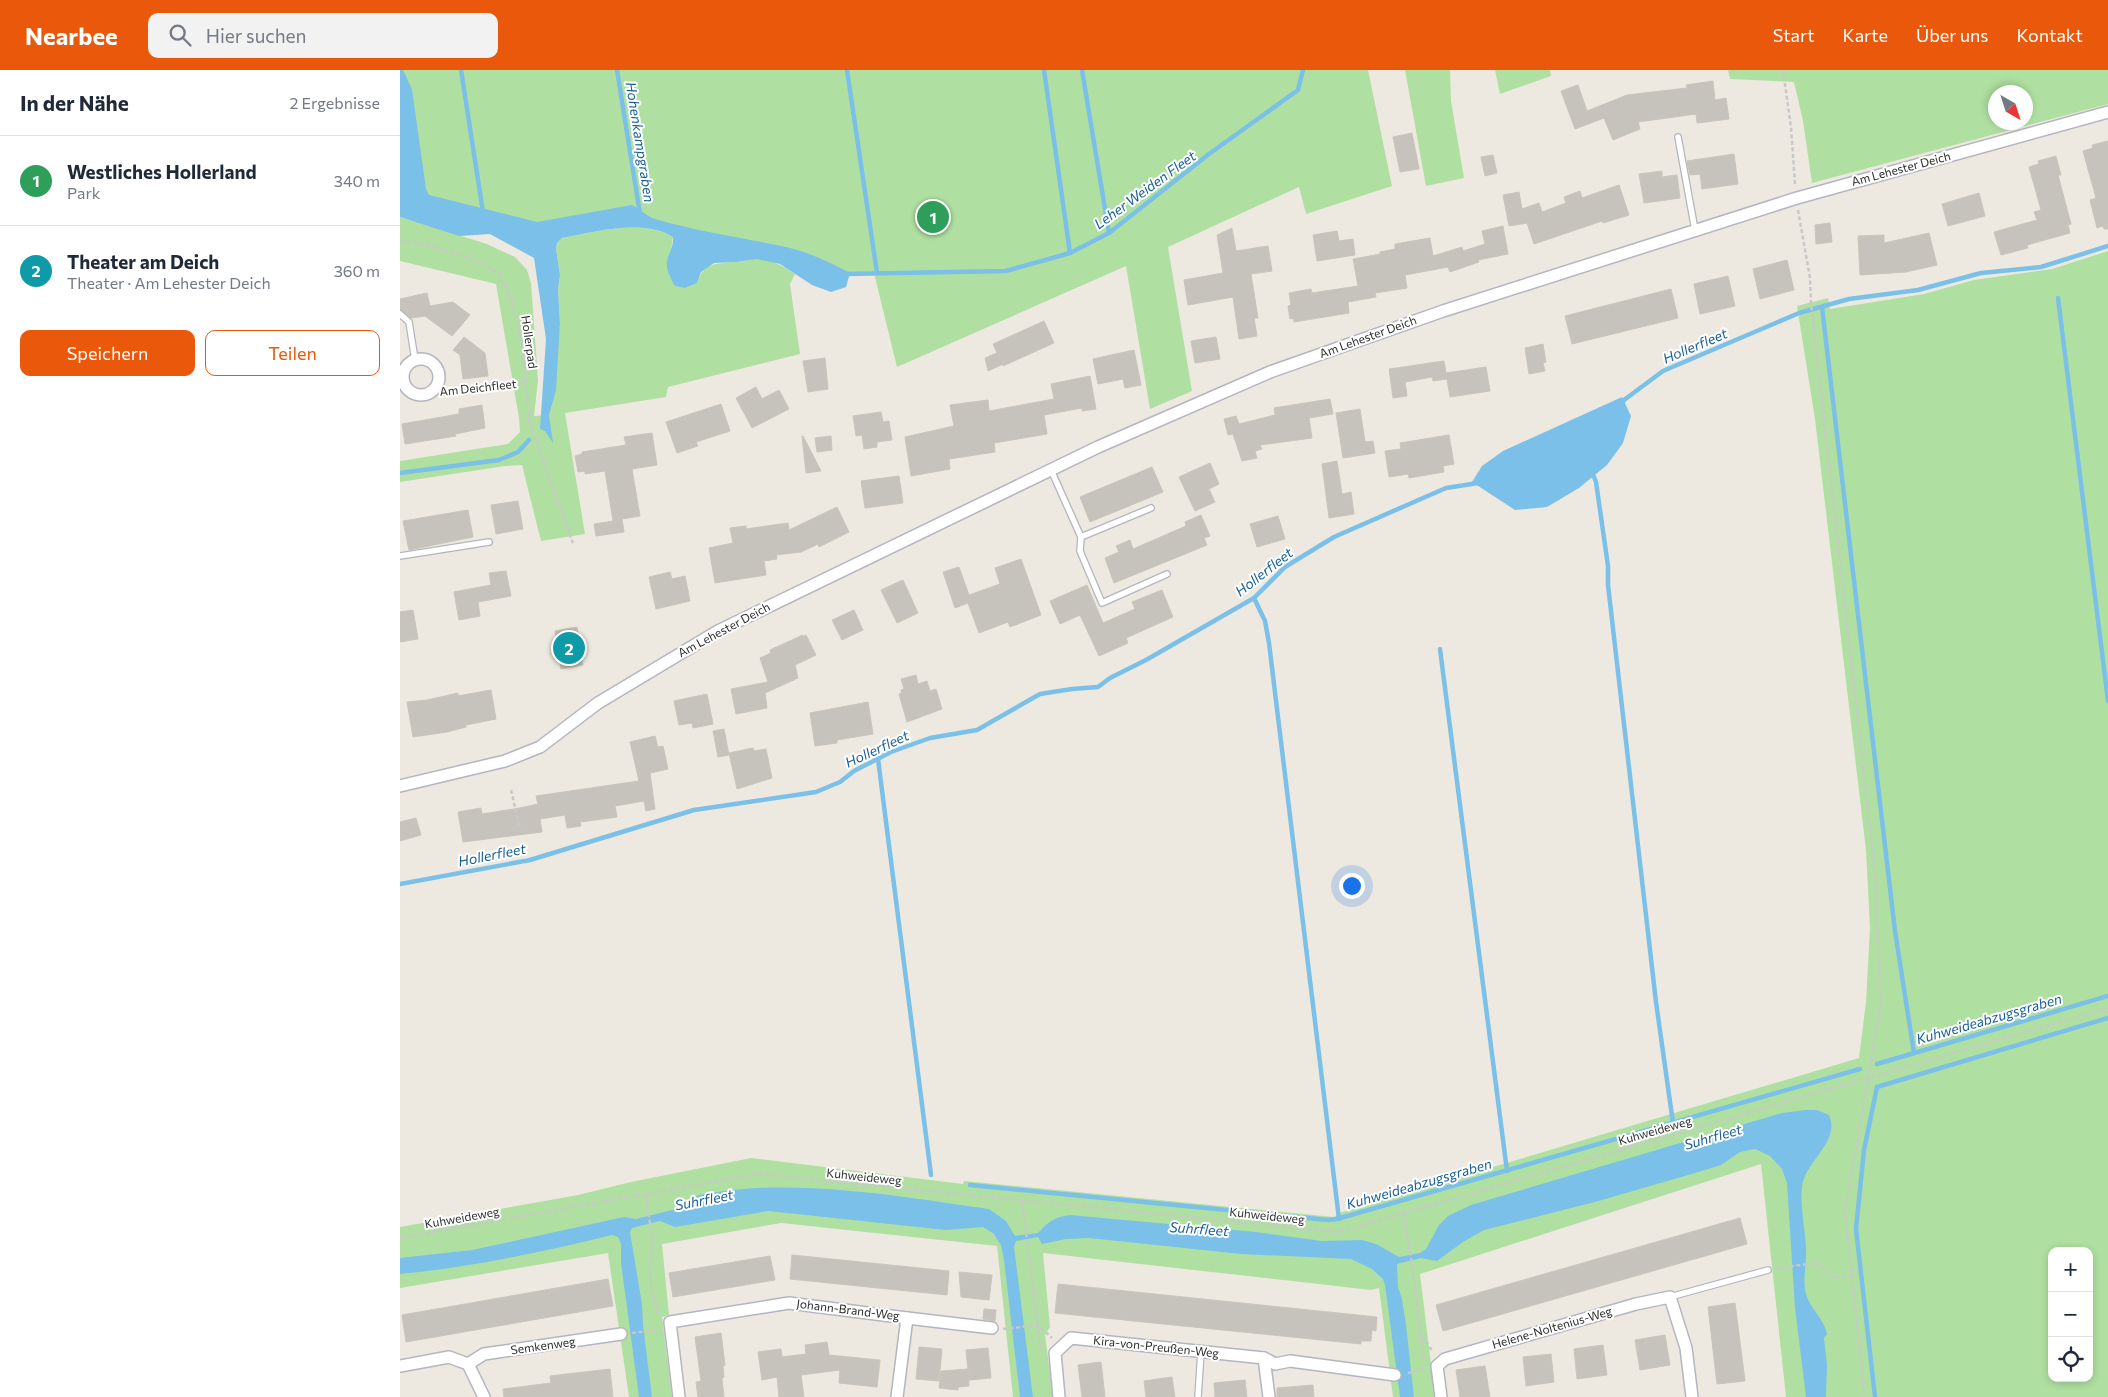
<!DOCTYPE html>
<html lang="de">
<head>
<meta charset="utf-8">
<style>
	body { margin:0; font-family:Commissioner,sans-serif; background:#f2f2f3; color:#1f2937 }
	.controls { position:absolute; right:15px; bottom:15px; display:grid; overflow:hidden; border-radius:10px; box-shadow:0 2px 8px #0003 }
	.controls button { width:45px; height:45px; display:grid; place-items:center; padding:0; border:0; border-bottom:1px solid #e0e1e3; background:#fff; color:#1f2937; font:25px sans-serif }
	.compass { position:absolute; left:1588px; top:15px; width:45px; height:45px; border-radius:50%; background:#fff; box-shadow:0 2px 8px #0003; rotate:141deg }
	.you { position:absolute; left:951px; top:815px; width:18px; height:18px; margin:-12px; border:4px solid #fff; border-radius:50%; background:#1a73e8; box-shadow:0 0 0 8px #1a73e833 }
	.badge { display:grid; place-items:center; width:32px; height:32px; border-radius:50%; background:#ea580c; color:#fff; font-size:16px; font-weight:700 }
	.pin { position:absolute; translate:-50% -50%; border:2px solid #fff; box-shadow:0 1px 5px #0006 }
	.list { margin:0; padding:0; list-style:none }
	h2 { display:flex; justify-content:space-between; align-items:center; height:65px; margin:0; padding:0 20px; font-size:21px }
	h2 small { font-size:16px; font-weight:400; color:#747a83 }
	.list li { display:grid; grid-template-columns:32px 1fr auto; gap:15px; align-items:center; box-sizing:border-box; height:90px; padding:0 20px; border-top:1px solid #e0e1e3 }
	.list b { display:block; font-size:19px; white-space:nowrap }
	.list p { margin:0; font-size:16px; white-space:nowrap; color:#747a83 }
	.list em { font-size:16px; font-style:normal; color:#747a83 }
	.actions { display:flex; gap:10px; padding:15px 20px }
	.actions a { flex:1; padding:11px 0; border:1px solid #ea580c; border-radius:10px; text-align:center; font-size:18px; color:#ea580c }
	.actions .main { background:#ea580c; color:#fff }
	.icon { flex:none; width:28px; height:28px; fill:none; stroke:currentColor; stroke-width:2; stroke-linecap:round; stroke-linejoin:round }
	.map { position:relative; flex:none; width:1708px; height:1327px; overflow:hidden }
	header { display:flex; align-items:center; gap:30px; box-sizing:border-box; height:70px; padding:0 25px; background:#ea580c; color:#fff }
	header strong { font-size:24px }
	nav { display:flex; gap:28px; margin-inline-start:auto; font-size:18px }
	.search { width:350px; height:45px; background:#f2f2f3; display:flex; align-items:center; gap:12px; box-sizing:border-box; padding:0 18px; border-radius:10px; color:#747a83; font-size:19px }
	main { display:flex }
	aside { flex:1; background:#fff }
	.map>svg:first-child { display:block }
	.green { fill:#b0e0a1; fill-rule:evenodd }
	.water { fill:#7bc0e8 }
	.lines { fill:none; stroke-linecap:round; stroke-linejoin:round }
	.stream { stroke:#7bc0e8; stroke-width:4.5 }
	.building { fill:#c6c3bc; stroke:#c9c5ba }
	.service-casing { stroke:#b4b5bf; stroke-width:8 }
	.minor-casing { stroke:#b4b5bf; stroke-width:14 }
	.path { stroke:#c8c8c8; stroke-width:2.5; stroke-dasharray:4 2.5; stroke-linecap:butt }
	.service { stroke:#fff; stroke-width:5.5 }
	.minor { stroke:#fff; stroke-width:11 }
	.labels { text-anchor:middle; stroke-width:4; stroke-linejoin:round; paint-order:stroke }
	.street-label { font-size:12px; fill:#2d2d2d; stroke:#fff }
	.water-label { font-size:14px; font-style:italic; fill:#165e98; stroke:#fff }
</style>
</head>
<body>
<header>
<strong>Nearbee</strong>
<div class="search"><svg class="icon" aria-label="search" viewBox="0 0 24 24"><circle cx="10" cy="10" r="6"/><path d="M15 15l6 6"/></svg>Hier suchen</div>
<nav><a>Start</a><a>Karte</a><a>Über uns</a><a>Kontakt</a></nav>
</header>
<main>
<aside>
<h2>In der Nähe<small>2 Ergebnisse</small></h2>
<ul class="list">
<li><span class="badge" style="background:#2e9e5b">1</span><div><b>Westliches Hollerland</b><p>Park</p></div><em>340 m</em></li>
<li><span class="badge" style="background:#0f9aa8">2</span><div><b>Theater am Deich</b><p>Theater · Am Lehester Deich</p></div><em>360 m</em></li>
</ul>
<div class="actions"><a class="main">Speichern</a><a>Teilen</a></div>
</aside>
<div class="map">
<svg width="1708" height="1327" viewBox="0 0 1708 1327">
	<rect width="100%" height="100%" fill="#ede9e1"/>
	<g class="green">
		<path d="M0,0H968L992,116L906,144L899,117L768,177L792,321L750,339L726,196L497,297L474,203H436L227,145L145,161L7,130Z"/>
		<path d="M1005,0H1050L1051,31L1064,108L1026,116Z"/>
		<path d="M1095,0H1150L1151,6L1100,24Z"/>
		<path d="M1328,0H1708V34L1412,113L1403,51L1394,12L1330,9ZM1596,22H1626V52H1596Z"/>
		<path d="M0,147L87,174L115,187L127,200L131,213L138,310L134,346L149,345L160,253L158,220L160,205L156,179L157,173L162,168C195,162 241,148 273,167L271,180L267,192L275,216L285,218L297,213C304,192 315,194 334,192C341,192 347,190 354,189C368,188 383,196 395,204L390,214L400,284L268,317L266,327L165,343L185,464L141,471L122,395L105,396L0,412V391L108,374L120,362L119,348L96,214L0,191Z"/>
		<path d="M1708,181V1327H1386L1361,1094L1020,1204L1035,1327H993L979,1218L971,1220L643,1183L650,1257L645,1265L653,1327H613L597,1176L381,1153L262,1174L269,1245L262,1247L272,1327H229L208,1183L0,1218V1157L178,1125L231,1112L351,1088L563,1114L564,1111L934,1147L942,1142L1459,988L1466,932L1470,858L1466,780L1415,349L1397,236L1428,228L1430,239L1524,224L1574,210L1652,199ZM1652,1181H1689V1308H1652Z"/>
	</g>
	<g class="water">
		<path d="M0,0H3L12,19L26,119L29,125L137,152L232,135C240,139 248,147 255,149C299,162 345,168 390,178C411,183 431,193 450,203L446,217L431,222L412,215L380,194L357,189L336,192L314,193L301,202L297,213L285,218L275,216C271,209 266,200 267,192C268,183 274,177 273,167C244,148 193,162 162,168L157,173L156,179L160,205L158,220L160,253L156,320L149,345L153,373L145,361L140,359L146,269L134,188L90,164L59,166L0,147Z"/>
		<path d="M1222,327L1231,346L1223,373L1207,395L1179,418L1147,437L1115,440L1072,412L1082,396L1103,381Z"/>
		<path d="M1405,1040H1417L1429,1045C1441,1072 1405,1091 1402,1117C1400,1136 1405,1158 1406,1178C1407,1193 1402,1209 1406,1224C1410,1239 1424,1248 1427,1264L1424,1268L1427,1295L1426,1327H1406L1395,1238L1387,1113L1382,1099L1370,1086L1355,1079L1340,1082L1321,1095L1295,1103L1195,1132L1084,1160L1063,1172L1037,1191L1021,1188L997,1194L998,1217L1002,1229L1006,1255L1014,1327H1000L985,1215L983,1209L972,1199L951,1189L841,1184L689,1168L666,1169L642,1174L638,1167L616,1171L614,1177L633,1327H620L604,1190L601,1175L594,1164L583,1157L546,1160L368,1141L275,1157L260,1151L232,1158L230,1162L242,1234L243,1255L252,1327H239L221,1193V1174L218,1167L212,1165C143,1182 71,1197 0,1204V1188L72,1180L224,1147L236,1149L288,1136C289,1134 290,1131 292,1129C297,1124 310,1123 317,1122C404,1109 503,1127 589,1139L606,1151L615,1166L638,1163C648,1152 654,1147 670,1145L856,1162L922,1171L962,1170L976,1174L999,1187L1020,1183L1026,1179L1039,1155L1048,1146L1071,1135L1382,1043Z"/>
	</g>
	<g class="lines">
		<g class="stream">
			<path d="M61,0L83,142"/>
			<path d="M217,0L240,144"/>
			<path d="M447,0L477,203"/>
			<path d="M644,0L670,183"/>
			<path d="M682,0L709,163"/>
			<path d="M445,204L606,201L670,183L709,163L809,84L898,20L903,0"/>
			<path d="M1658,228L1708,631"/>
			<path d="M1422,237L1495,861L1514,983"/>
			<path d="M1222,335L1224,330L1263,301L1399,243L1449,229L1518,220L1581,203L1641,197L1708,176"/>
			<path d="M1192,402L1196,412L1208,496V515L1256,932L1273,1053"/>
			<path d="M0,403L99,390L118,382L129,370"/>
			<path d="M854,528L865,551L869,573L939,1149"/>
			<path d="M1040,579L1107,1101"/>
			<path d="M478,689L531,1105"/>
			<path d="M0,814L130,790L294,740L416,722L440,712L454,701L491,682L530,668L577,660L640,624L672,619L698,617L710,608L746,590L854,528L885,497L934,467L1046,418L1078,413"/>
			<path d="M1477,994L1708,926"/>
			<path d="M570,1115L928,1150L937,1149L1460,999"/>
			<path d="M1475,1327L1456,1159L1464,1080L1477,1017L1708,948"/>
		</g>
	</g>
	<g class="building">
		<path d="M1313,11L1315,30L1326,28L1329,49L1297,53L1296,44L1238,52L1240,59L1213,70L1204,48L1175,59L1161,21L1178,15L1187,41L1227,25L1287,18L1286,15Z"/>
		<path d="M1012,63L1019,99L1000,102L993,67Z"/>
		<path d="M1708,71V159H1704L1703,156L1697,158L1690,130L1696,128L1683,81L1693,78L1692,75Z"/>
		<path d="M1334,84L1338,114L1302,119L1300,104L1290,105L1287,91Z"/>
		<path d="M1093,85L1097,103L1085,106L1081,87Z"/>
		<path d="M1656,86L1661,105H1658L1671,154L1668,155L1670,163L1627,175L1628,178L1601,185L1594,162L1637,150L1634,142L1641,140L1629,97L1639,94L1638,91Z"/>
		<path d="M1262,101V107L1277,105L1280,128L1244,133L1239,104Z"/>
		<path d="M1219,115L1229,145L1203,153L1202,151L1134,174L1127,153L1109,156L1103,125L1119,122L1122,139L1139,133L1142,142L1166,133L1164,127L1180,121L1182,128Z"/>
		<path d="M1579,123L1585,146L1548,156L1542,134Z"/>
		<path d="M1430,153L1432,172L1416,174L1415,155Z"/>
		<path d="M1103,156L1108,184L1078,190L1079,192L1050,202L1048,197L1005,205L1007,218L975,223L976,227L948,232L949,243L894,252L893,248L890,249L888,236L891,235L889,223L911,219L912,223L958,216L953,189L980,184V182L995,179V174L1030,168L1033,186L1062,177L1063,181L1085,174L1082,161Z"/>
		<path d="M832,158L836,181L868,176L872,201L851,204L858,248H854L857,266L839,269L833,227L788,235L784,210L823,203L817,165Z"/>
		<path d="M937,161L939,171L953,169L955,185L917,191L913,165Z"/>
		<path d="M1529,163L1537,195L1506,202L1460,205L1458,166L1484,165V173Z"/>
		<path d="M1387,190L1394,220L1360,229L1353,199Z"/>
		<path d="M1328,206L1335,236L1300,244L1294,214Z"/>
		<path d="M1271,219L1278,248L1172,274L1165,246Z"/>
		<path d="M27,223L30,236L53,232L70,245L52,266L25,246L11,248L0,239V229Z"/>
		<path d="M644,251L654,273L603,296V294L588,301L585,288L597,283L593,274Z"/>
		<path d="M64,267L85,283L88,306L63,309L60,285L53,280Z"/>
		<path d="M816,267L820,289L795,293L791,271Z"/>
		<path d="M1143,274L1146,292L1143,293L1145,301L1129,304L1125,278Z"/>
		<path d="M734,280L741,315L725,318L723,309L698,314L693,289Z"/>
		<path d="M425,288L428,319L408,322L403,291Z"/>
		<path d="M1044,291L1046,303L1086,297L1090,321L1050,327L1047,309L1033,311L1032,307L1005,312L1007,326L993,328L989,299Z"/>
		<path d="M690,306L696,339L682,341V338L644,345L647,364L594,373L595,382L549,389L550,399L511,406L505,367L554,356L550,335L588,330L589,341L654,329L651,314Z"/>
		<path d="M356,317L362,329L379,320L389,339L352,358L336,328Z"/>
		<path d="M930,329L933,344L909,348L912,368L860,375L862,379L855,381L857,388L842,391L833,364L828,365L824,349L836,346L839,354L875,345L874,338Z"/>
		<path d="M321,334L330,361L296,372L298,376L277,383L266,352Z"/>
		<path d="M82,335L85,358L55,364L56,366L5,374L2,354L59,344V339Z"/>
		<path d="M960,339L965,372L973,371L975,383L943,388L936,343Z"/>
		<path d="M481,342L483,352L489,351L492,370L477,372V377L464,379L462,365L456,366L453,346Z"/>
		<path d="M252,363L257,395L232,399L240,446L222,449L224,462L196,466L194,454L213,451L205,401L185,404V401L178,402L175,386L182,384V382L226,375L224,367Z"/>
		<path d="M1049,365L1054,394L1043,396L1044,402L1009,408L1008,404L989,407L985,381L1001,379L1000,373Z"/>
		<path d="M402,366H403L421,401L406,403Z"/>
		<path d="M431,366L432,380L417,382L415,368Z"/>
		<path d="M937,391L942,424L951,422L954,444L929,448L922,394Z"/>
		<path d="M810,393L819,414L809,419L815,432L795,441L779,407Z"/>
		<path d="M752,397L763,422L690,452L680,427Z"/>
		<path d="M499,406L503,433L465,438L461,411Z"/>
		<path d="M118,431L123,459L96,464L91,435Z"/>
		<path d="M437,437L449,462L419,477L418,474L401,482L376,485L377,489L364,491L366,505L315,513L309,478L333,473L330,458L346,456V459L388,453L389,460Z"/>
		<path d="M68,440L73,467L9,480L3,451Z"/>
		<path d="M801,445L810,466L804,468L807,475L714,513L705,488L719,482L716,476L730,470L733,479L786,456L785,452Z"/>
		<path d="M878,446L885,469L857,477L850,454Z"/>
		<path d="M621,489L641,545L610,557L608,552L579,563L568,533L555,538L543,502L559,497L569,525L600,514L595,498Z"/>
		<path d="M106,501L111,526L78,532L80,546L59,550L54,522L91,515L89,503Z"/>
		<path d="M270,502L272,509L285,506L290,531L256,539L249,507Z"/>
		<path d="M503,510L518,543L497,553L481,520Z"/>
		<path d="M687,515L703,553L735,539L732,532L762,520L773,547L726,568L728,573L699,586L680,545L660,554L650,531Z"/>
		<path d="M13,540L18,569L0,572V542Z"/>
		<path d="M454,540L463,560L442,570L432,550Z"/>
		<path d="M177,557L183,595L161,599L155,561Z"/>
		<path d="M403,565V567L406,565L416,585L395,595L398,608L365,623L367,638L336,644L331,619L368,612L360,588L371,583L370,580Z"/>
		<path d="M516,605L518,614L527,611L530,621L536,619L542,639L507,652L499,624L502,623L501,620L504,619L501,609Z"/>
		<path d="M91,620L96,649L66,655V657L47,662L13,667L7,632L27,630L58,623V626Z"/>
		<path d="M307,624L313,654L293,658L292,653L279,655L274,631Z"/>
		<path d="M468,632L473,664L437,670V673L415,676L410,643Z"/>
		<path d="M324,659L329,685L318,687L313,661Z"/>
		<path d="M255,666L258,677L263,676L268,699L250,703L255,739L246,741L244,731L215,736L217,747L180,752L181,756L167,758L165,745L140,749L142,762L63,772L58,742L81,738L82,744L120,738L138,734L136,726L239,711L230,672Z"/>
		<path d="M353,678L354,681L366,679L372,708L337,719L329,683Z"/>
		<path d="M16,748L21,765L0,771V752Z"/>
		<path d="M1340,1148L1347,1174L1043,1261L1036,1235Z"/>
		<path d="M392,1185L549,1201L547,1225L390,1209Z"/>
		<path d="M370,1186L375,1210L273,1227L269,1203Z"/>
		<path d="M559,1202L592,1205L589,1230L561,1227Z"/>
		<path d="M208,1209L213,1236L6,1272L2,1245Z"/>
		<path d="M658,1214L977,1247L976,1261L972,1260L971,1271H961V1274L655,1243Z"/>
		<path d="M1335,1233L1345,1311L1317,1314L1308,1237Z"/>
		<path d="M584,1239L596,1240L595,1251L583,1249Z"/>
		<path d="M321,1263L325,1295L323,1296L324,1307L322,1308L324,1327H298L296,1312L301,1311L295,1267Z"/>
		<path d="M1265,1265L1270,1295L1240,1300L1235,1270Z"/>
		<path d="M427,1272L429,1285L480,1290L477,1317L439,1313L440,1300L401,1305L404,1327H379L377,1307L362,1310L358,1282L381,1279L382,1287L406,1284L405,1275Z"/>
		<path d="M1203,1275L1207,1305L1177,1309L1174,1279Z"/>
		<path d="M519,1277L542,1279L539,1311L516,1309Z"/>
		<path d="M588,1278L591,1308L569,1310L566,1280Z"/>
		<path d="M1151,1284L1154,1312L1126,1316L1123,1287Z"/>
		<path d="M701,1292L705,1327H682L678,1295Z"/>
		<path d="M1085,1296L1090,1327H1060L1056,1300Z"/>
		<path d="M210,1299L213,1327H104L103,1319L151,1313L150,1306Z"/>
		<path d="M568,1299L569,1316L558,1317V1320L539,1318L541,1301Z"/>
		<path d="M772,1307L775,1327H746L744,1311Z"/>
		<path d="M845,1310L847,1327H815L814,1313Z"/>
		<path d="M913,1315L914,1327H877V1318Z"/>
	</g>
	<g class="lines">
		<g class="service-casing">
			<g id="service">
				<path d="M1278,67L1295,160"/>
				<path d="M0,244L9,252L15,290"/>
				<path d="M651,400L681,467L680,481L702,533L767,504"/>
				<path d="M681,467L751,438"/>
				<path d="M0,486L89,472"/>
				<path d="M1270,1227L1368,1200"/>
				<path d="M798,1327L801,1282"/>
			</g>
		</g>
		<g class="minor-casing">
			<g id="minor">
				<circle cx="21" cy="307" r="18"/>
				<path d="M0,716L105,691L140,677L198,633L318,561L698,377L870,302L1043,241L1397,128L1708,42"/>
				<path d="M507,1248L592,1258"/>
				<path d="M864,1288L869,1327"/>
				<path d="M68,1294L84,1284L221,1264"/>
				<path d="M0,1296L49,1287L68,1294L84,1327"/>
				<path d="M279,1327L270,1252L389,1233L507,1248L497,1327"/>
				<path d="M659,1327L655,1283L671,1268L864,1288L875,1294L890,1291L995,1305"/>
				<path d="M1041,1327L1037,1296L1045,1289L1236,1234L1270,1227L1286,1278L1292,1327"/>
			</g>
		</g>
		<g class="path">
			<path d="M1383,0L1391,57L1395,114"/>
			<path d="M1398,140L1410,208L1411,233L1475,803L1481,932L1445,1142L1465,1327"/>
			<path d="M0,170L27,175L77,191L98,203L110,224L118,251L123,282L130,355L173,473"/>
			<path d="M30,323L125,313"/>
			<path d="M111,720L119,755L123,754"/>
			<path d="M246,1124L253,1176L250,1199L251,1216L258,1246"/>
			<path d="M622,1131L641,1281"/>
			<path d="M1004,1143L1012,1194L1024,1290"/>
			<path d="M0,1168L358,1104L939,1162L1708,938"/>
			<path d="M1377,1198L1417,1193L1434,1208L1451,1205"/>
			<path d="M603,1259L638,1255L652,1268"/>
			<path d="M232,1263L259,1260"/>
			<path d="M1022,1266L1033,1282"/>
			<path d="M1008,1303L1024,1299"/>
		</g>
		<use href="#service" class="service"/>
		<use href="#minor" class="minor"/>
	</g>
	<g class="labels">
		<g class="street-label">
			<text transform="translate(1501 99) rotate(-15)" y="4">Am Lehester Deich</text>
			<text transform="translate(968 267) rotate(-20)" y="4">Am Lehester Deich</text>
			<text transform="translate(129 272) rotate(82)" y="4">Hollerpad</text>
			<text transform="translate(78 318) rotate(-6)" y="4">Am Deichfleet</text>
			<text transform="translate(324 560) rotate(-28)" y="4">Am Lehester Deich</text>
			<text transform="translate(1255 1061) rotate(-16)" y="4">Kuhweideweg</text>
			<text transform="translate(464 1107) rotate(6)" y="4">Kuhweideweg</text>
			<text transform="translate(867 1146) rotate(6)" y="4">Kuhweideweg</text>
			<text transform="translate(62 1148) rotate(-10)" y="4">Kuhweideweg</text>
			<text transform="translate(448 1240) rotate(7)" y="4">Johann-Brand-Weg</text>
			<text transform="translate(1152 1258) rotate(-16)" y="4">Helene-Noltenius-Weg</text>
			<text transform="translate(143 1276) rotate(-8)" y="4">Semkenweg</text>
			<text transform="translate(756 1277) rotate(6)" y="4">Kira-von-Preußen-Weg</text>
		</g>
		<g class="water-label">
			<text transform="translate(240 72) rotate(81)" y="5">Hohenkampgraben</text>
			<text transform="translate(745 120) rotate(-36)" y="5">Leher Weiden Fleet</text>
			<text transform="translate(1295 276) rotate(-23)" y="5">Hollerfleet</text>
			<text transform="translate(864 502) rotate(-38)" y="5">Hollerfleet</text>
			<text transform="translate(477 679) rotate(-25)" y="5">Hollerfleet</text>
			<text transform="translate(92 785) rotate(-11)" y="5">Hollerfleet</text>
			<text transform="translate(1589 949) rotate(-16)" y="5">Kuhweideabzugsgraben</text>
			<text transform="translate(1313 1067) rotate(-16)" y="5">Suhrfleet</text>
			<text transform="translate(1019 1114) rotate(-16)" y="5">Kuhweideabzugsgraben</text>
			<text transform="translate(304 1130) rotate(-11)" y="5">Suhrfleet</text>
			<text transform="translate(799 1159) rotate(4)" y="5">Suhrfleet</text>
		</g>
	</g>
</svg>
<div class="controls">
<button>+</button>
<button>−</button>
<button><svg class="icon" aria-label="locate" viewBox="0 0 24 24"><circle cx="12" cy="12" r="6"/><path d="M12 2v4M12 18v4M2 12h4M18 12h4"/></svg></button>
</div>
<svg class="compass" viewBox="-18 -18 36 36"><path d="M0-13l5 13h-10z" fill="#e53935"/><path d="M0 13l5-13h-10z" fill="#747a83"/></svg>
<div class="you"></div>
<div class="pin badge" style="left:533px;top:147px;background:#2e9e5b">1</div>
<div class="pin badge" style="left:169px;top:578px;background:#0f9aa8">2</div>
</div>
</main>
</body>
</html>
